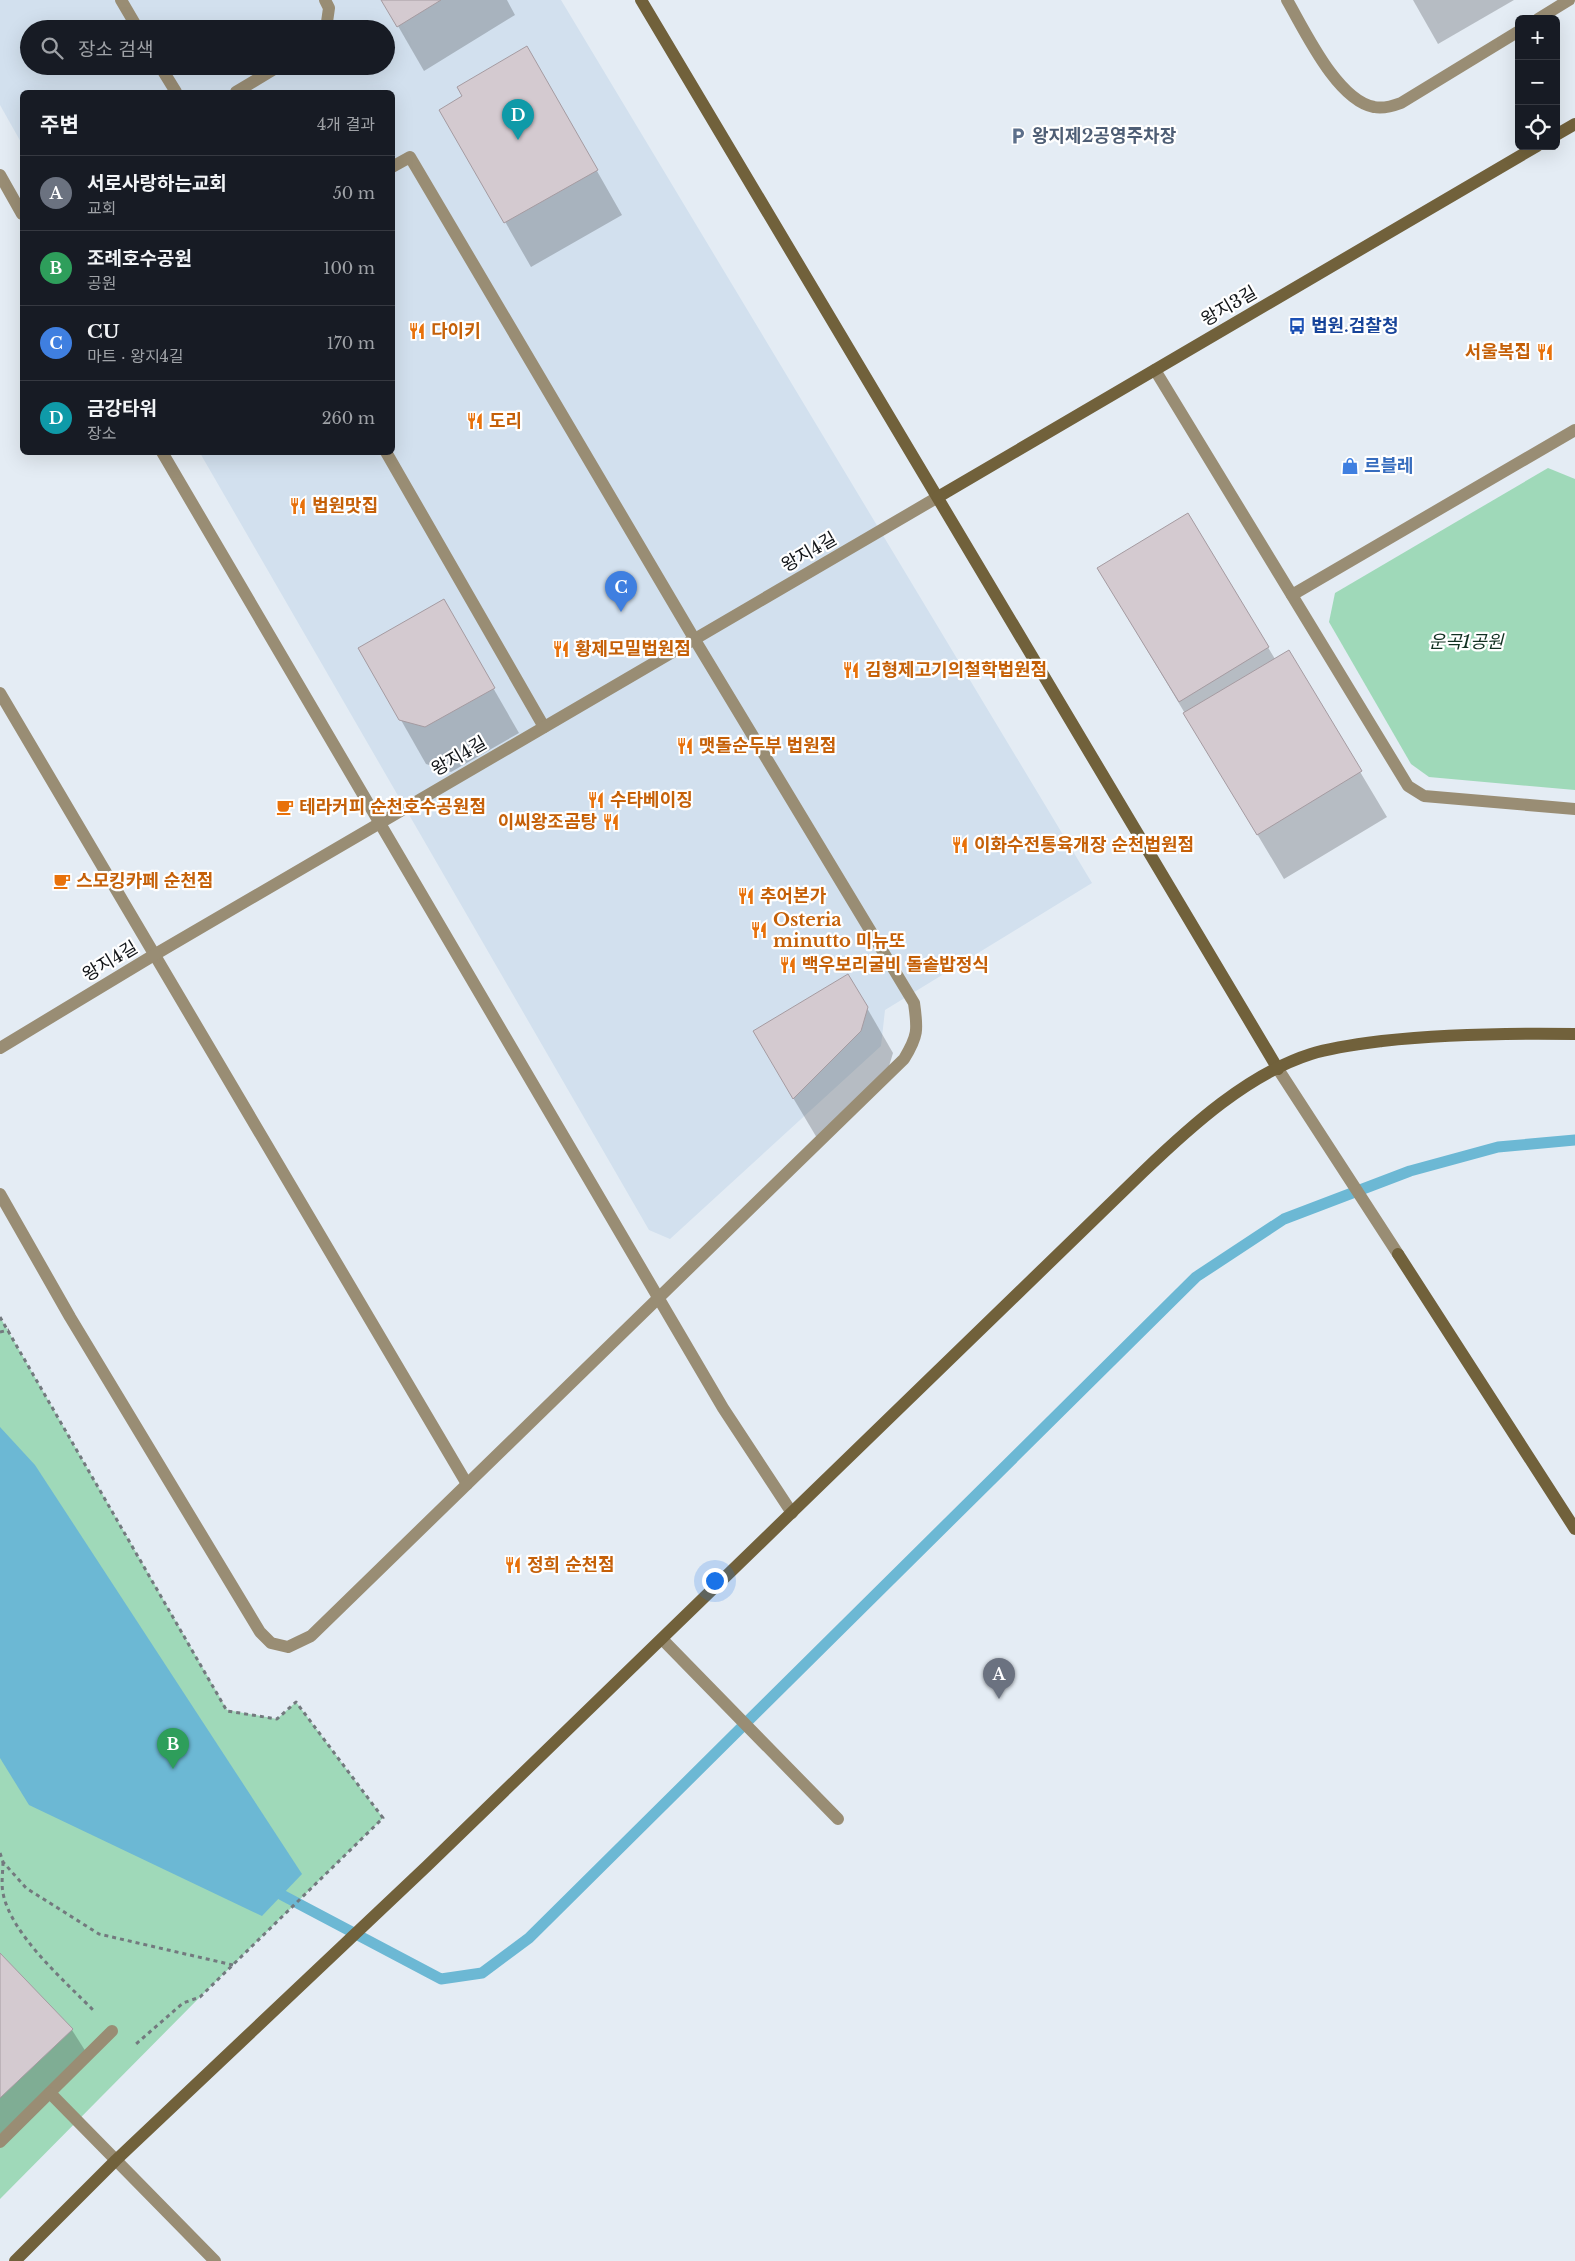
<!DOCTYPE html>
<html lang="ko">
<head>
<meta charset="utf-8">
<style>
	body { margin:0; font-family:"Libre Baskerville","Noto Sans KR",serif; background:#242831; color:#f1f3f6 }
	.controls { position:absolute; right:15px; top:15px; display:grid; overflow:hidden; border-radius:8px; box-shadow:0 5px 20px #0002 }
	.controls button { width:45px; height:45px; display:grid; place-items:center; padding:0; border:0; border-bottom:1px solid #363941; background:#171b24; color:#f1f3f6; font:25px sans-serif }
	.you { position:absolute; left:714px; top:1580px; width:18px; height:18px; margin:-12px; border:4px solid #fff; border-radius:50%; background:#1a73e8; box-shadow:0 0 0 8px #1a73e833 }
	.badge { display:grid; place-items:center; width:32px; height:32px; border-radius:50%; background:#90b996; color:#fff; font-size:16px; font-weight:700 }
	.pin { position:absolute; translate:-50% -41px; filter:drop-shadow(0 1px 2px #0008) }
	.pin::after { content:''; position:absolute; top:26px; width:18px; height:15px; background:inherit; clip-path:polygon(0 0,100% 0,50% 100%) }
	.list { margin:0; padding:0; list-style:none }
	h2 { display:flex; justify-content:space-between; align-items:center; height:65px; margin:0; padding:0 20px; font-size:21px }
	h2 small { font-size:16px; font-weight:400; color:#9ea1a6 }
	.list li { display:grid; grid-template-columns:32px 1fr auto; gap:15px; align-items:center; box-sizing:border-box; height:75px; padding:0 20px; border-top:1px solid #363941 }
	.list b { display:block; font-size:19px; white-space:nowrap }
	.list p { margin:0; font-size:16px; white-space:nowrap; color:#9ea1a6 }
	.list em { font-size:16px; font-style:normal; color:#9ea1a6 }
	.icon { flex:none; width:28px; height:28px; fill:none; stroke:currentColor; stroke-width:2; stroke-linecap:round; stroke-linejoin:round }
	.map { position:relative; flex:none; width:1575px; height:2261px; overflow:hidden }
	.search { position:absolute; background:#171b24; box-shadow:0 5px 20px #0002; left:20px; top:20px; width:375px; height:55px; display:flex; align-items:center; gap:12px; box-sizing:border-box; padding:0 18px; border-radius:28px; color:#9ea1a6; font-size:19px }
	.panel { position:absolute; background:#171b24; box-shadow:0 5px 20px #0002; left:20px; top:90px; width:375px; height:365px; border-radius:8px }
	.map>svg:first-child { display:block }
	.built { fill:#d2e0ee; fill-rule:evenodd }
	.green { fill:#9fd9b9 }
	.water { fill:#6cb8d4 }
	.shadow { fill:#0003 }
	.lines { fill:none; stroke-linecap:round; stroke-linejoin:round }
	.stream { stroke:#6cb8d4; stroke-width:11 }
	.building { fill:#d4cad0; stroke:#a59ba1 }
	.path { stroke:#73797e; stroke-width:3; stroke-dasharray:4 4; stroke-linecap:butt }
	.lane { stroke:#998d74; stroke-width:12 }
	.street { stroke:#998d74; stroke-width:12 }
	.secondary { stroke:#71613b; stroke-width:12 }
	.labels { text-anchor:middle; stroke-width:4.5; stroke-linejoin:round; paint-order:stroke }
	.service-label { font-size:18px; font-weight:bold; fill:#4e5e75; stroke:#fff; text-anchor:start }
	.street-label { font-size:18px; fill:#121518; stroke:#fff }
	.transit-label { font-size:18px; font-weight:bold; fill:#164399; stroke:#fff; text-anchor:start }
	.food-label { font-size:18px; font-weight:bold; fill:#c56008; stroke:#fff; text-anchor:start }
	.shop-label { font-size:18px; font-weight:bold; fill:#366cbe; stroke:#fff; text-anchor:start }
	.park-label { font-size:18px; font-style:italic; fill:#113021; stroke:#fff }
</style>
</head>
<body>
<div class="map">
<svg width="1575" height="2261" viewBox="0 0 1575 2261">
	<rect width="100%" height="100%" fill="#e4ecf4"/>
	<path class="built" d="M0,0H561L1092,883L885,1010L881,1046L670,1239L649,1230L200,453L392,452V92H22V144L0,105ZM29,29H386V66H29Z"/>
	<g class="green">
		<path d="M1548,468L1575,479V790L1429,777L1411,764L1329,622L1335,593Z"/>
		<path d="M0,1317L227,1710L277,1719L296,1702L383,1818L200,1997L0,2199Z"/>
	</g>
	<path class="water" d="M0,1427L35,1465L302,1874L262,1916L29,1805L0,1758Z"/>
	<g class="shadow">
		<path d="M383,0H507L515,15L424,71Z"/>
		<path d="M1413,0H1514L1438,44Z"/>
		<path d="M527,48L622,215L531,267L441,110L464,97Z"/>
		<path d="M1188,515L1275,659L1288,651L1387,817L1284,879L1125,613Z"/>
		<path d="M443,601L519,733L451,772L426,764L360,648Z"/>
		<path d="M867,1008L893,1053L886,1076L820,1143L780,1076Z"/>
		<path d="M0,1955L72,2030L86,2052L0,2134Z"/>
	</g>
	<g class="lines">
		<path class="stream" d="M282,1895L441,1979L482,1973L529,1938L1196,1277L1284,1219L1410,1171L1498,1147L1575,1140"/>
	</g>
	<g class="building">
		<path d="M381,0H441L397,27Z"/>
		<path d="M527,46L598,170L504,223L439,110L462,96L457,87Z"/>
		<path d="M1188,513L1269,647L1179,702L1097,568Z"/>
		<path d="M444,599L495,688L425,727L399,720L358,648Z"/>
		<path d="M1289,650L1362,771L1257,835L1183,713Z"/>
		<path d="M848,974L868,1007L861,1031L793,1099L753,1031Z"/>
		<path d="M0,1953L73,2029L0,2098Z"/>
	</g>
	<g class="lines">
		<g class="path">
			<path d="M0,1317L227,1711L277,1719L296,1702L383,1818L200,1997L183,2003L136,2044"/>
			<path d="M0,1332L9,1330"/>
			<path d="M0,1853L3,1862L26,1888L99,1934L233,1965"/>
			<path d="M3,1862C3,1871 1,1883 3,1893C11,1935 65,1981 95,2012"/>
		</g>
		<g class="lane">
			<path d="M1287,0C1305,31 1337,100 1374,107C1383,109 1393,106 1401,103L1519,31"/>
			<path d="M1538,19L1569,0"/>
			<path d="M0,2142L112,2031"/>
		</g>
		<g class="street">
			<path d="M121,0L138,29"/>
			<path d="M325,0L329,8L326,29"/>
			<path d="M160,66L176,92"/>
			<path d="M236,92L279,66"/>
			<path d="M0,175L22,214"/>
			<path d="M1155,370L1408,786L1424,796L1575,809"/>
			<path d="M162,452L723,1408L792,1513"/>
			<path d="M386,452L544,727"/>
			<path d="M1292,595L1575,430"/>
			<path d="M0,693L467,1484"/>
			<path d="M0,1048L154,955L938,497"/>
			<path d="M1278,1069L1398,1254"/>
			<path d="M0,1194L70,1317L260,1632L271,1643L288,1647L311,1636L904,1059C918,1036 918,1030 914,1003L695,640L410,157L392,167"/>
			<path d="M662,1639L838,1819"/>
			<path d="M50,2093L215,2261"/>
		</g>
		<g class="secondary">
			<path d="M641,0L1278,1069"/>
			<path d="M1556,135L1575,124"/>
			<path d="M938,497L1537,146"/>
			<path d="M1398,1254L1575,1529"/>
			<path d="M15,2261L116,2160L427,1866L1144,1171C1191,1126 1248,1074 1311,1054C1333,1047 1358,1044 1382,1041C1446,1034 1510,1033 1575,1034"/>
		</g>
	</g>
	<defs>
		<g id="parking-bare" transform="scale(1.35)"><path d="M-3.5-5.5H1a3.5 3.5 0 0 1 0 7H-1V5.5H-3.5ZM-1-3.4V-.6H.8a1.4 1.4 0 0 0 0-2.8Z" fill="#5c6f8a" stroke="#fff" stroke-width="2.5" paint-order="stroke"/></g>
		<g id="bus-bare" transform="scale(1.35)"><path d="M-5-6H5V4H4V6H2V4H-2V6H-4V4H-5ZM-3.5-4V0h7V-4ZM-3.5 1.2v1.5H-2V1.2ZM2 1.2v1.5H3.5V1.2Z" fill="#1a4fb4" stroke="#fff" stroke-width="2.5" paint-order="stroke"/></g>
		<g id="restaurant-bare" transform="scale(1.35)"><path d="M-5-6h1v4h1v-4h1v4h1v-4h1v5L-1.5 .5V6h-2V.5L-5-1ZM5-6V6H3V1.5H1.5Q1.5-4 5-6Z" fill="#e8710a" stroke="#fff" stroke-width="2.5" paint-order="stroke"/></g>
		<g id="shop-bare" transform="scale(1.35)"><path d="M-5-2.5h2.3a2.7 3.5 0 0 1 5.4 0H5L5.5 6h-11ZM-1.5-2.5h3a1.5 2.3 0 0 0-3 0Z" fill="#3f7fe0" stroke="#fff" stroke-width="2.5" paint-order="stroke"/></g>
		<g id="cafe-bare" transform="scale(1.35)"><path d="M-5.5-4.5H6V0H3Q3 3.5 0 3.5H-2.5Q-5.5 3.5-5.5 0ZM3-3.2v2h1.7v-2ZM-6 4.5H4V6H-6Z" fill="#e8710a" stroke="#fff" stroke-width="2.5" paint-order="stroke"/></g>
	</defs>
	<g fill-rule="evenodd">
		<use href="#parking-bare" x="1018" y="136"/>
		<use href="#bus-bare" x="1297" y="326"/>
		<use href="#restaurant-bare" x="417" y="331"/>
		<use href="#restaurant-bare" x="1545" y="352"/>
		<use href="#restaurant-bare" x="475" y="421"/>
		<use href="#shop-bare" x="1350" y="466"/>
		<use href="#restaurant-bare" x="298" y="506"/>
		<use href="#restaurant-bare" x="561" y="649"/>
		<use href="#restaurant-bare" x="851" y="670"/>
		<use href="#restaurant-bare" x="685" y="746"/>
		<use href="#restaurant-bare" x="596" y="800"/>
		<use href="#cafe-bare" x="285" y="807"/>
		<use href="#restaurant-bare" x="611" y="822"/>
		<use href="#restaurant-bare" x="960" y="845"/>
		<use href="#cafe-bare" x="62" y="881"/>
		<use href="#restaurant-bare" x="746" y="896"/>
		<use href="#restaurant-bare" x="759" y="930"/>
		<use href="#restaurant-bare" x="788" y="965"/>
		<use href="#restaurant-bare" x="513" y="1565"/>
	</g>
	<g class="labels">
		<g class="service-label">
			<text x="1032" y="142">왕지제2공영주차장</text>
		</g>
		<g class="street-label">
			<text transform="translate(1229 306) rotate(-30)" y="6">왕지3길</text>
			<text transform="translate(809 552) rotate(-30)" y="6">왕지4길</text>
			<text transform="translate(459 756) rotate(-30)" y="6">왕지4길</text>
			<text transform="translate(110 961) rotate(-31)" y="6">왕지4길</text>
		</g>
		<g class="transit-label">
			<text x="1311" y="332">법원.검찰청</text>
		</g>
		<g class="food-label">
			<text x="431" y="337">다이키</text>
			<text x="1531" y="358" text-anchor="end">서울복집</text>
			<text x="489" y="427">도리</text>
			<text x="312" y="512">법원맛집</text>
			<text x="575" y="655">황제모밀법원점</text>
			<text x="865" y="676">김형제고기의철학법원점</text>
			<text x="699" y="752">맷돌순두부 법원점</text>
			<text x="610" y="806">수타베이징</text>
			<text x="299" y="813">테라커피 순천호수공원점</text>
			<text x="597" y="828" text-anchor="end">이씨왕조곰탕</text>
			<text x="974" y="851">이화수전통육개장 순천법원점</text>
			<text x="76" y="887">스모킹카페 순천점</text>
			<text x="760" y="902">추어본가</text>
			<text x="773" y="926">Osteria<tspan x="773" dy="21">minutto 미뉴또</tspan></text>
			<text x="802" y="971">백우보리굴비 돌솥밥정식</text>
			<text x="527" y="1571">정희 순천점</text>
		</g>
		<g class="shop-label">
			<text x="1364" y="472">르블레</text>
		</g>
		<g class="park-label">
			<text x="1466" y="648">운곡1공원</text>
		</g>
	</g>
</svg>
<div class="controls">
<button>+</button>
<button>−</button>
<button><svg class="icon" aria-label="locate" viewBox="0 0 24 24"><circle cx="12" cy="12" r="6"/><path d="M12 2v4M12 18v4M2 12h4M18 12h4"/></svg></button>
</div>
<div class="you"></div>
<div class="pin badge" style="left:999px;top:1699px;background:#6b7280">A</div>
<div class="pin badge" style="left:173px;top:1769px;background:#2e9e5b">B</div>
<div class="pin badge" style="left:621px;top:612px;background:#3f7fe0">C</div>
<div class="pin badge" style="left:518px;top:140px;background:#0f9aa8">D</div>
<div class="search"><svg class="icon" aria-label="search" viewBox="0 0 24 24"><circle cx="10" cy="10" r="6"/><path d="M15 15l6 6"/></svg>장소 검색</div>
<section class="panel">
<h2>주변<small>4개 결과</small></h2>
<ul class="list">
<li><span class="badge" style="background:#6b7280">A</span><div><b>서로사랑하는교회</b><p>교회</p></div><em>50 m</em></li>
<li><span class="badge" style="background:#2e9e5b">B</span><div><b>조례호수공원</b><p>공원</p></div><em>100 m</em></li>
<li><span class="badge" style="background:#3f7fe0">C</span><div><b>CU</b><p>마트 · 왕지4길</p></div><em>170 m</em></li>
<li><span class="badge" style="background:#0f9aa8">D</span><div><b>금강타워</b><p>장소</p></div><em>260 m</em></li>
</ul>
</section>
</div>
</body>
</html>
